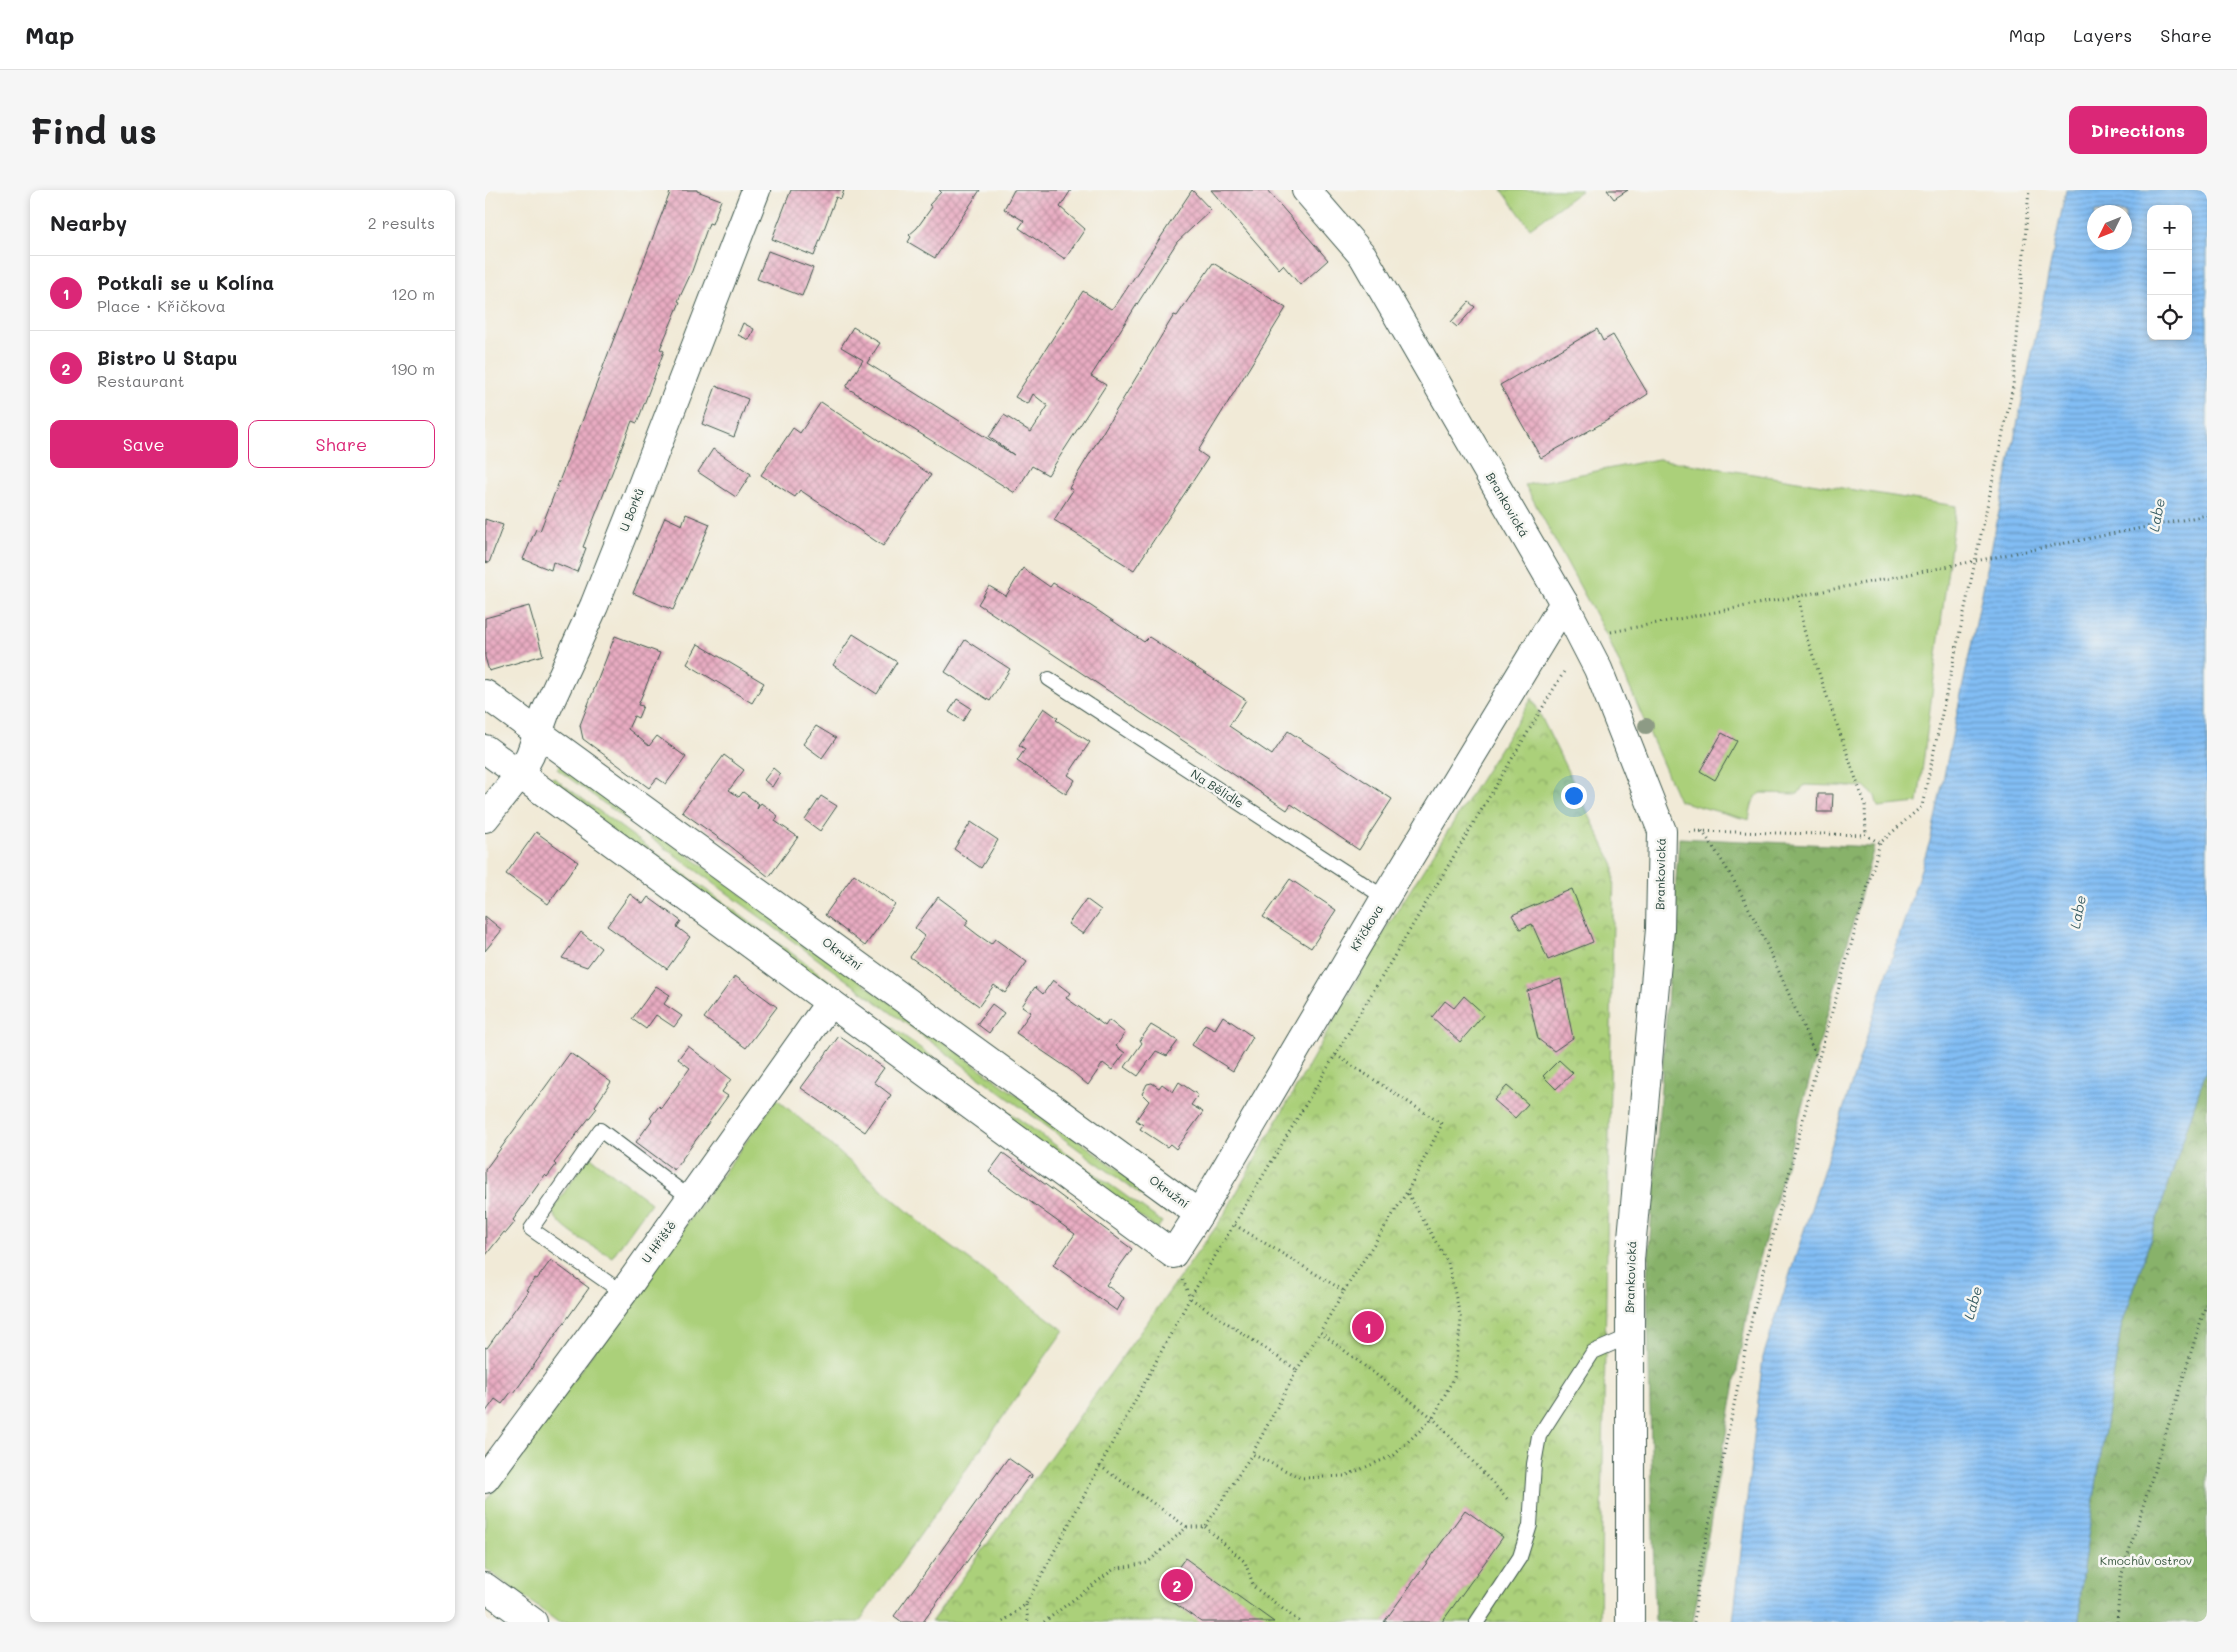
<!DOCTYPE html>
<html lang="en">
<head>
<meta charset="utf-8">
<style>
	body { margin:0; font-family:Mali,sans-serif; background:#f6f6f6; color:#202124 }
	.controls { position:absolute; right:15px; top:15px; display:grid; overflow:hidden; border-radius:10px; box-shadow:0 2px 8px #0003 }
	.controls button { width:45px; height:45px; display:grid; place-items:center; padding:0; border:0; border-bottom:1px solid #e0e0e0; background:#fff; color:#202124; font:25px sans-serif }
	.compass { position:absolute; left:1602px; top:15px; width:45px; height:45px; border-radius:50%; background:#fff; box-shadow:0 2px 8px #0003; rotate:227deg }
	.you { position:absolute; left:1088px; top:605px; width:18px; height:18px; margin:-12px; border:4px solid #fff; border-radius:50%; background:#1a73e8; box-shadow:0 0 0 8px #1a73e833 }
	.badge { display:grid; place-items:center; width:32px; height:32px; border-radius:50%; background:#db2777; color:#fff; font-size:16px; font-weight:700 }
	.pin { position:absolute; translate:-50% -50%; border:2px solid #fff; box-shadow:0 1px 5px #0006 }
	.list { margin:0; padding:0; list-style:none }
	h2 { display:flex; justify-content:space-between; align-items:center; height:65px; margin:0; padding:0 20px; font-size:21px }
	h2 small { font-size:16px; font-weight:400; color:#757577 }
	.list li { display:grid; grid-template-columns:32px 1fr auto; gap:15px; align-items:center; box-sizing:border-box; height:75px; padding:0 20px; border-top:1px solid #e0e0e0 }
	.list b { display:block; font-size:19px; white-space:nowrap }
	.list p { margin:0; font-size:16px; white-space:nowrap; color:#757577 }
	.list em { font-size:16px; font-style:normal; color:#757577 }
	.actions { display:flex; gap:10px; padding:15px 20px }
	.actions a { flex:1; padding:11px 0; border:1px solid #db2777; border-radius:10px; text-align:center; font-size:18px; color:#db2777 }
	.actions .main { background:#db2777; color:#fff }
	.icon { flex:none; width:28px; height:28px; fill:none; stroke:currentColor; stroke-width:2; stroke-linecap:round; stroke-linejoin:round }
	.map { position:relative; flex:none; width:1722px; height:1432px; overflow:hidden; border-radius:10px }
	header { display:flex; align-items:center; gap:30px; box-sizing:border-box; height:70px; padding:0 25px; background:#fff; border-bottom:1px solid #e0e0e0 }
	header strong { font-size:24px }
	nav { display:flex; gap:28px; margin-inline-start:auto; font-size:18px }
	.intro { display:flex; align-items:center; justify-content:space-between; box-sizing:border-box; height:120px; padding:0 30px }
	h1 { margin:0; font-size:35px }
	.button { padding:12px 22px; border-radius:10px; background:#db2777; color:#fff; font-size:18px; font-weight:700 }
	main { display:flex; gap:30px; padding:0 30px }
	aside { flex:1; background:#fff; border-radius:10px; box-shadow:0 2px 8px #0003 }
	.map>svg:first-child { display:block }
	.grass { fill:#abd07a; stroke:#658657 }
	.forest { fill:url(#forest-crowns); stroke:#54784f }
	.park { fill:url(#park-crowns); stroke:#658657 }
	.water { fill:url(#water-rules); stroke:#507d94; fill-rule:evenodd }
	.building { fill:url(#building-cross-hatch) }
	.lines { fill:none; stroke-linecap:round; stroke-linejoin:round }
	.service-casing { stroke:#3e574c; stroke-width:16 }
	.minor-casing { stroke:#3e574c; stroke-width:30 }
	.path { stroke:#3e574c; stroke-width:3; stroke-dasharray:1 4; stroke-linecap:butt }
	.service { stroke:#fff; stroke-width:14 }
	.minor { stroke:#fff; stroke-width:28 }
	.path-bridge { stroke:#3e574c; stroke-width:3; stroke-dasharray:1 4; stroke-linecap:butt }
	.tree { fill:#8d9b85 }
	.labels { text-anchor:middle; stroke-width:5; stroke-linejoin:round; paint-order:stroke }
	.street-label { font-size:12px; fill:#1f3d34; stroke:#f6f6f2 }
	.park-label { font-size:12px; fill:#3b5a42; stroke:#f6f6f2 }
	.water-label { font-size:14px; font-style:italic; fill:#385d64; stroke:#f6f6f2 }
</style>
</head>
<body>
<header>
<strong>Map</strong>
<nav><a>Map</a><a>Layers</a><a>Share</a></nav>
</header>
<div class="intro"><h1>Find us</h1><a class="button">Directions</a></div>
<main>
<aside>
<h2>Nearby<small>2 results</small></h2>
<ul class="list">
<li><span class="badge">1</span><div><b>Potkali se u Kolína</b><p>Place · Křičkova</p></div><em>120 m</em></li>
<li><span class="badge">2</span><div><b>Bistro U Stapu</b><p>Restaurant</p></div><em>190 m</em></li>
</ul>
<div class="actions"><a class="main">Save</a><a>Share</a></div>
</aside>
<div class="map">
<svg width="1722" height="1432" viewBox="0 0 1722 1432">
	<defs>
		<pattern id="forest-crowns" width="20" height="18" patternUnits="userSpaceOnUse" patternTransform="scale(1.25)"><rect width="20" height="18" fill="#88b26a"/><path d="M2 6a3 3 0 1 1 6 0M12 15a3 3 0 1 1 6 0" fill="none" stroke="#6f9258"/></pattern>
		<pattern id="park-crowns" width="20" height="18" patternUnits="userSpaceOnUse" patternTransform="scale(1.25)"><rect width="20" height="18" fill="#abd07a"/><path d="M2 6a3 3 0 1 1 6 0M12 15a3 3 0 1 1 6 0" fill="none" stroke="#8baa65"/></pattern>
		<pattern id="water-rules" width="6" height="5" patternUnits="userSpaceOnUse" patternTransform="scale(1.25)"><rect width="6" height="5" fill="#82bdf4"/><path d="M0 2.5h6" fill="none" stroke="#6a9bc6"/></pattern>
		<pattern id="building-cross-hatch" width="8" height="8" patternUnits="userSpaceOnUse" patternTransform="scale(1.25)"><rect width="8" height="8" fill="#e9acc2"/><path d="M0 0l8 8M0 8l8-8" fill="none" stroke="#bc8d9e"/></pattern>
	</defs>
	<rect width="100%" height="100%" fill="#f6f6f2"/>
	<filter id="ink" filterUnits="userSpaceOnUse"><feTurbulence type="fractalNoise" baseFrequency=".02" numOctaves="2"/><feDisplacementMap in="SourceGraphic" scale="10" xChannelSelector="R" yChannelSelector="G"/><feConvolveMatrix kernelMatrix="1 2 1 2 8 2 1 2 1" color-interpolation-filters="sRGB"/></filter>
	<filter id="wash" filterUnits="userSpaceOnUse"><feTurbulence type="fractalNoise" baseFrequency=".0096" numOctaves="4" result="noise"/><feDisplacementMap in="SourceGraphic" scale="20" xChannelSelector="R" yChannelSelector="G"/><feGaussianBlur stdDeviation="1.12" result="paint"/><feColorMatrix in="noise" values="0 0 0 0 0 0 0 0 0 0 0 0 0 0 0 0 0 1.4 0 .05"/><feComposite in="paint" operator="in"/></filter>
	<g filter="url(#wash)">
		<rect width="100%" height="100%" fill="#f1ead7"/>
		<g class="grass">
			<path d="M1017,0H1097L1045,38Z"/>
			<path d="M1173,269L1471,316L1433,613L1393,617L1390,606L1380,597L1319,595L1313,604L1276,603C1266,608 1266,621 1264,630L1194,611L1124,450L1040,295Z"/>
			<path d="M77,573L686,1018L682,1024L72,579Z"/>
			<path d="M68,587L438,860L677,1032L672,1039L62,594Z"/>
			<path d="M292,909L448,1043L579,1140L374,1432H73L0,1378V1312Z"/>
			<path d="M107,968L166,1013L127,1067C110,1057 72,1039 67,1020L102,969Z"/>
		</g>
		<g class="forest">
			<path d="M1194,648L1389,657L1266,1101L1208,1432H1170L1162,1089Z"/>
			<path d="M1722,877V1432H1594L1597,1384L1636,1138Z"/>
		</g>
		<path class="park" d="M1047,508L1129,676L1115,1432H446L736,1030L902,737Z"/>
		<path class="water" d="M1581,0H1722V877L1636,1138L1597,1384L1594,1432H1248L1278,1167L1446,648ZM1666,19H1703V146H1666ZM1610,22H1640V52H1610Z"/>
		<g id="blocks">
			<g class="building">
				<path d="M186,0H212V1L236,10L227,34L224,33L207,81L193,111L195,112L175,159L179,161L152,233L147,231L142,244L98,357L101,358L92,382L68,372L66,380L38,369L51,339L55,341Z"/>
				<path d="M306,0H359L356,9L351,7L329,66L287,49Z"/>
				<path d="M454,0H495L450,68L423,52L426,47L424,45L432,38L447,17L444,15L456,2Z"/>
				<path d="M529,0H586L575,17L600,39L580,69L534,38L539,31L519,19Z"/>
				<path d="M707,0L726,20L692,52L606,186L621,195L563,285L547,276L530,303L361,197L378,170L356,157L368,137L395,153L382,173L529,265L504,247L519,225L546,242L563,216L548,204L543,214L530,207L598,101L626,119L631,115Z"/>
				<path d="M726,0H782L843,70L815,95L798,75L794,79Z"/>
				<path d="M1122,0H1143L1129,9Z"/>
				<path d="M283,61L328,78L317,106L272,89Z"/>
				<path d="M728,73L801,118L713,261L723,268L649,380L569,330L588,300L584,298L689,125L692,126Z"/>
				<path d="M984,112L990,117L972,137L966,132Z"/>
				<path d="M258,133L269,139L264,150L253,145Z"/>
				<path d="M1112,139L1118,151L1128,145L1163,204L1128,227L1056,268L1015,195Z"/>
				<path d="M231,196L263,209L249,247L217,234Z"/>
				<path d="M336,212L446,285L398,356L315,300L310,307L276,285L308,238L315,243Z"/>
				<path d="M228,259L266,284L251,307L213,282Z"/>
				<path d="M201,324L225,334L188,420L148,403L180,327L197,335Z"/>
				<path d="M0,329L18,335L4,373L0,372Z"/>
				<path d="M538,378L565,397L568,393L606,416L659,452L664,447L761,510L744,536L787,565L803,541L907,609L874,660L806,614L802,620L493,414L504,396L521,406Z"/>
				<path d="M44,416L58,465L4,481L0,467V428Z"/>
				<path d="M368,444L412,472L392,504L348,475Z"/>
				<path d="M130,446L175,463L153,515L158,516L153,528L149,526L143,539L164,556L172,546L201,567L181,594L172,588L164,598L98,549L95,535Z"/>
				<path d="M480,450L525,479L505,511L460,482Z"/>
				<path d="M213,454L279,493L267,513L202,474Z"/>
				<path d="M472,509L486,518L478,531L464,522Z"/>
				<path d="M559,518L573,528L571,530L605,552L583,585L590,590L581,604L532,571L540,559L534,555Z"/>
				<path d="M331,536L351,548L337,568L318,554Z"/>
				<path d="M1237,543L1252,551L1230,590L1215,581Z"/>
				<path d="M239,565L259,580L244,600L254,607L258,602L274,614L272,619L276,613L293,626L290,631L313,647L284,687L244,655L197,622Z"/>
				<path d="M288,578L295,584L287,597L279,590Z"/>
				<path d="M1333,604H1348L1347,622H1332Z"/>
				<path d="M336,606L352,616L335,641L320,630Z"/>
				<path d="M486,632L513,650L496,678L469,659Z"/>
				<path d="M51,642L93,672L63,714L21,684Z"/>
				<path d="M369,684L410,714L380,756L340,725Z"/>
				<path d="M805,689L851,720L826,758L778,727Z"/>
				<path d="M1087,699L1108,752L1063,770L1047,734L1035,739L1027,725Z"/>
				<path d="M145,704L158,714L163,707L196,731L192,737L205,747L182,779L122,736Z"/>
				<path d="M453,707L484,730L480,735L493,745L506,754L510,749L542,772L520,803L509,795L494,816L425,767L440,746L430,738Z"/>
				<path d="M601,709L616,720L598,744L583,734Z"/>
				<path d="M0,726L17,740L0,761Z"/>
				<path d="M96,742L116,758L102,777L77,768Z"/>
				<path d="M250,786L292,817L261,858L219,828Z"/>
				<path d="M1076,789L1088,848L1069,861L1053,849L1042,801Z"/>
				<path d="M568,790L585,803L581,808L601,822L620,836L624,830L640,843L631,856L640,863L627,880L618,873L603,895L584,879L531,843L546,822L537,816L550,797L558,804Z"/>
				<path d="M171,796L185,805L179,814L197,826L189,837L171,825L161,839L147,829Z"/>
				<path d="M979,806L999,824L975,852L947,827L960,811L969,818Z"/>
				<path d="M507,814L519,823L504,843L492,834Z"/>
				<path d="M738,826L768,847L748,881L707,855L720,834L730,839Z"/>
				<path d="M666,835L693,851L682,866L671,861L653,886L640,877L657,853L655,850Z"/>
				<path d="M354,846L399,878L389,892L406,905L380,942L316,898Z"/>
				<path d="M203,856L246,889L237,902L243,906L189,980L151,952L167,930L165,928L174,916L176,918L205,878L193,869Z"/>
				<path d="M85,863L126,892L110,916L112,918L69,973L71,975L62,987L60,985L28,1030L30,1032L21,1043L19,1042L1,1065L0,980Z"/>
				<path d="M1074,870L1088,883L1071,899L1058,886Z"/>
				<path d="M694,892L713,905L706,915L718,922L691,959L685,954L682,957L655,939L658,935L651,930L664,911L657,904L662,894L667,893L674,898L677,894L688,902Z"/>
				<path d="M1022,896L1043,914L1030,928L1009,910Z"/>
				<path d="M518,963L647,1059L621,1095L639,1108L632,1121L568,1075L590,1044L504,982Z"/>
				<path d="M66,1070L104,1098L29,1203L27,1201L17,1214L10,1209L0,1223V1157L2,1158L43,1101L41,1100L50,1088L52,1089Z"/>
				<path d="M523,1268L547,1285L546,1288L544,1286L438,1432H417L409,1426Z"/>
				<path d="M980,1320L1018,1347L957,1432H899Z"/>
				<path d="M700,1368L789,1432H716L675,1403Z"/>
			</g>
		</g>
	</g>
	<g filter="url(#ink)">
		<use href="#blocks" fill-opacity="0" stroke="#3e574c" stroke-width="1"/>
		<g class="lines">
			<g class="service-casing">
				<g id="service">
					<path d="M564,489L900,708"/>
					<path d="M138,1103L46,1039L115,940L205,1008"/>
					<path d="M992,1432L1035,1367L1045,1335L1049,1274L1054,1246L1108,1162L1145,1146"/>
				</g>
			</g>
			<g class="minor-casing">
				<g id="minor">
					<path d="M821,0L878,66L1079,413L1113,479L1177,641L1175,739L1145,1070V1432"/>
					<path d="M0,504L714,1024"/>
					<path d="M0,559L688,1064L714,1024L900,708L1079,413"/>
					<path d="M0,628L35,584L45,565L61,521L109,416L152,308L271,0"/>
					<path d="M0,1289L138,1103L345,812"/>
					<path d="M0,1397L48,1432"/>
				</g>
			</g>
			<g class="path">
				<path d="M1314,406L1319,440L1380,615L1381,645"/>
				<path d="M1126,442L1334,402"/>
				<path d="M1205,641L1381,645L1395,653"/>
				<path d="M1217,641C1267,710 1298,793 1333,870"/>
				<path d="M851,865L957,934L922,1002L963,1073L976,1130L969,1187L948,1228L909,1265L860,1286L816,1288L767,1264L812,1180L705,1108L1080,480"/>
				<path d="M750,1035L859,1101L835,1142"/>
				<path d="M859,1101L922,1002"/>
				<path d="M812,1180L835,1142L948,1228L1024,1311"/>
				<path d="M615,1276L702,1337"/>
				<path d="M720,1337L760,1372L769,1397L815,1432"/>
				<path d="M541,1415L543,1432"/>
				<path d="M518,1432L541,1414L705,1108L698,1090"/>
				<path d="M559,1432L629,1379L662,1373L702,1337H720L767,1264"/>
				<path d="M1209,1432L1214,1383L1267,1128L1333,871L1395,653L1437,616L1528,197L1544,0"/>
				<path d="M1632,1432L1635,1390L1722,1111"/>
			</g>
			<use href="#service" class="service"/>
			<use href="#minor" class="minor"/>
			<path class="path-bridge" d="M1334,402L1722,325"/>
		</g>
		<circle class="tree" cx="1161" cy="536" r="8"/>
	</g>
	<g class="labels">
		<g class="street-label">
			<text transform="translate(1022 315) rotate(60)" y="4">Brankovická</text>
			<text transform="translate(147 320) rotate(-68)" y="4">U Borků</text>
			<text transform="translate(732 599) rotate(33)" y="4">Na Bělidle</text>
			<text transform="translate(1176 684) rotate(-89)" y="4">Brankovická</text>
			<text transform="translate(882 738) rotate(-59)" y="4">Křičkova</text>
			<text transform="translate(357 764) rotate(36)" y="4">Okružní</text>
			<text transform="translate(684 1002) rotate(36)" y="4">Okružní</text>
			<text transform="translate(174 1052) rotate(-54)" y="4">U Hřiště</text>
			<text transform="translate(1146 1087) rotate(-88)" y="4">Brankovická</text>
		</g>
		<g class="park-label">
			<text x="1661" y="1375">Kmochův ostrov</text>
		</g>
		<g class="water-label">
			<text transform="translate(1672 325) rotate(-79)" y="5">Labe</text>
			<text transform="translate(1593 722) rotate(-79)" y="5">Labe</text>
			<text transform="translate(1488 1113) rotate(-74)" y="5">Labe</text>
		</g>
	</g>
</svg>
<div class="controls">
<button>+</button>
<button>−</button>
<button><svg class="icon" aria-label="locate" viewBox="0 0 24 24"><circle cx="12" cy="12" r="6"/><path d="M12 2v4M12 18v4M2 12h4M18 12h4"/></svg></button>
</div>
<svg class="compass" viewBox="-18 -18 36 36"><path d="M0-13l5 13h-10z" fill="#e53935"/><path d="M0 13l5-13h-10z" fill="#757577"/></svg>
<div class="you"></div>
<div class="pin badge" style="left:883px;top:1137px">1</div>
<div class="pin badge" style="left:692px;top:1395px">2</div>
</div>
</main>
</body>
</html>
